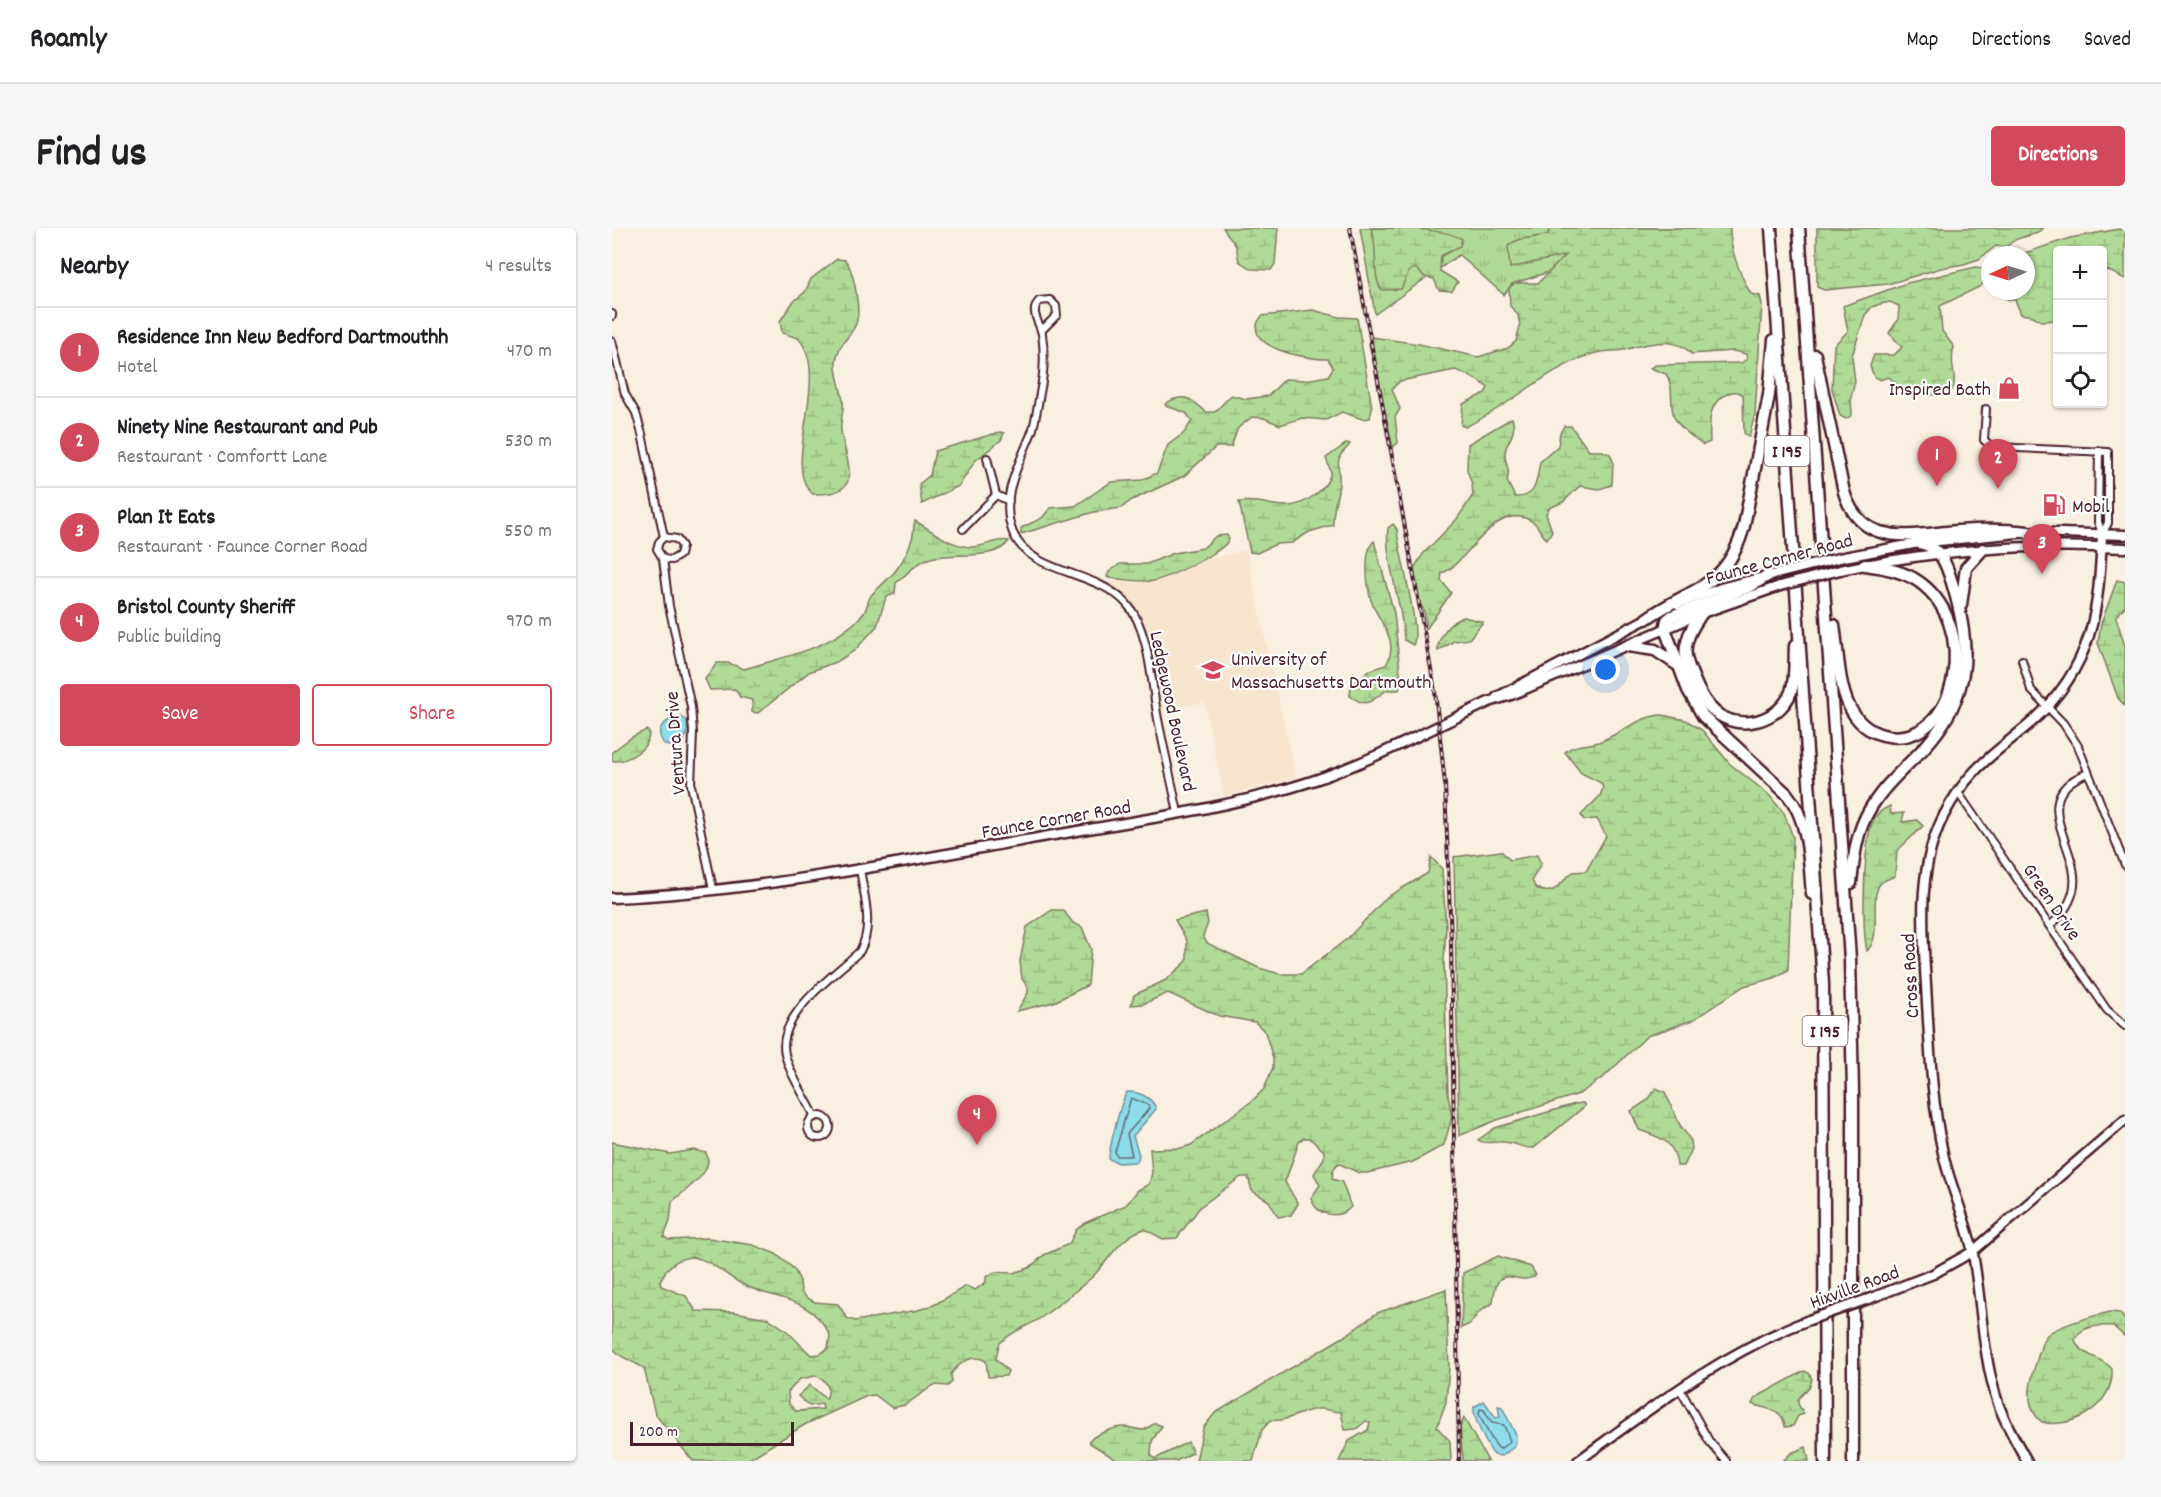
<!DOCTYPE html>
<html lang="en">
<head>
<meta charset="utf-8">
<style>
	body { margin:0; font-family:Dekko,sans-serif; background:#f6f6f6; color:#202124 }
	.controls { position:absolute; right:18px; top:18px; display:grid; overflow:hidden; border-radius:6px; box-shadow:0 2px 4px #0004 }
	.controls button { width:54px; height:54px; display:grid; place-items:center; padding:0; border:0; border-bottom:2px solid #e0e0e0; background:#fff; color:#202124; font:30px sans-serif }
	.compass { position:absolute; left:1369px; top:18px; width:54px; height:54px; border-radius:50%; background:#fff; box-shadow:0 2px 4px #0004; rotate:266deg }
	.scale { position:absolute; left:18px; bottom:15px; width:164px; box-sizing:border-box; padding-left:6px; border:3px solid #4a1f2b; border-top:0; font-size:16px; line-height:21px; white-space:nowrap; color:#4a1f2b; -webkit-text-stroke:4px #fff; paint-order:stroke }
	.you { position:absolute; left:994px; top:442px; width:21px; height:21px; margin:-15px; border:4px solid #fff; border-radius:50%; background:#1a73e8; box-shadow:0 0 0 9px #1a73e833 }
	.badge { display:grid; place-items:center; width:39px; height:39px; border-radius:50%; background:#d1495b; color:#fff; font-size:20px; font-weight:700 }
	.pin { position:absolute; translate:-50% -50px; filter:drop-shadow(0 2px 3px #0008) }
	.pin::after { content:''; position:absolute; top:32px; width:21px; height:18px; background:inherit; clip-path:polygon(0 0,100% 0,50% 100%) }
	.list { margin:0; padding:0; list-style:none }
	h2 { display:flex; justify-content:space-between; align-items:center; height:78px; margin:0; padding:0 24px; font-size:26px }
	h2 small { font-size:20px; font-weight:400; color:#757577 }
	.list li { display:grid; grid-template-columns:39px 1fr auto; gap:18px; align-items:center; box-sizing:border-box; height:90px; padding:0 24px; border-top:2px solid #e0e0e0 }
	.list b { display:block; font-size:22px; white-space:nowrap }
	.list p { margin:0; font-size:20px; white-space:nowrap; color:#757577 }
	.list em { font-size:20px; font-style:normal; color:#757577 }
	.actions { display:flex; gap:12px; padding:18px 24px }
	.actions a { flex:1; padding:14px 0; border:2px solid #d1495b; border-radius:6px; text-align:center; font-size:21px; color:#d1495b }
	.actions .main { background:#d1495b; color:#fff }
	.icon { flex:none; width:33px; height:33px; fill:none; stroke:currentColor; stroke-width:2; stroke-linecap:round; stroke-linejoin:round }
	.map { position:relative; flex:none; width:1513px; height:1233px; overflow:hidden; border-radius:6px }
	header { display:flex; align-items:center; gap:36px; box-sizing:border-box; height:84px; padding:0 30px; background:#fff; border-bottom:2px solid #e0e0e0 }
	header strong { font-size:28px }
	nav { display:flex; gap:33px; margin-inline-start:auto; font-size:21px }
	.intro { display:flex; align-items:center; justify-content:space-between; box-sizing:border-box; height:144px; padding:0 36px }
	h1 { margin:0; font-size:42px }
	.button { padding:15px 27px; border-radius:6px; background:#d1495b; color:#fff; font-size:21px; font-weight:700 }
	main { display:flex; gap:36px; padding:0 36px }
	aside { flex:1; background:#fff; border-radius:6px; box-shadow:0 2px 4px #0004 }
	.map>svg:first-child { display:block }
	.built { fill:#f7e5ce }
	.grass { fill:url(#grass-tufts); stroke:#7d7c61; stroke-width:1.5 }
	.wetland { fill:url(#wetland-marsh); stroke:#7d7c61; stroke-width:1.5; fill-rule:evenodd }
	.water { fill:#8eddeb; stroke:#73919e; stroke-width:1.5 }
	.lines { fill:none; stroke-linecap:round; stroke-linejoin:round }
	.shore { stroke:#656b78; stroke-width:1.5 }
	.street-casing { stroke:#4a1f2b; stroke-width:10 }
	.secondary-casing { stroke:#4a1f2b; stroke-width:13 }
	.highway-casing { stroke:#4a1f2b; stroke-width:15 }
	.street { stroke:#fff; stroke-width:6 }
	.secondary { stroke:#fff; stroke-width:8 }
	.highway { stroke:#fff; stroke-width:10 }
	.rail-casing { stroke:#4a1f2b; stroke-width:4 }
	.rail { stroke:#fff; stroke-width:1.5; stroke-dasharray:4.5; stroke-linecap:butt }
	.secondary-bridge-casing { stroke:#4a1f2b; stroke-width:13; stroke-linecap:butt }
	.secondary-bridge { stroke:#fff; stroke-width:8 }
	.labels { text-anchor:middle; stroke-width:4.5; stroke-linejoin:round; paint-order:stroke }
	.shield { fill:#fff; stroke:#80626b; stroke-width:1.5 }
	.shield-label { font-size:18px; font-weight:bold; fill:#4a1f2b }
	.poi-label { font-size:20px; fill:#4a1f2b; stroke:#fff; text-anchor:start }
	.street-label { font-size:20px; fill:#4a1f2b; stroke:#fff }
</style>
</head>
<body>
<header>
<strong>Roamly</strong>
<nav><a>Map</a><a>Directions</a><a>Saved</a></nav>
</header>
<div class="intro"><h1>Find us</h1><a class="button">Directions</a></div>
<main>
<aside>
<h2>Nearby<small>4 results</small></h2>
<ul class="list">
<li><span class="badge">1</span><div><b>Residence Inn New Bedford Dartmouthh</b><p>Hotel</p></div><em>470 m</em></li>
<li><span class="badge">2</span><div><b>Ninety Nine Restaurant and Pub</b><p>Restaurant · Comfortt Lane</p></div><em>530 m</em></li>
<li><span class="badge">3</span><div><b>Plan It Eats</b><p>Restaurant · Faunce Corner Road</p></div><em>550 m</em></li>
<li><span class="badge">4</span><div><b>Bristol County Sheriff</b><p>Public building</p></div><em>970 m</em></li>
</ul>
<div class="actions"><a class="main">Save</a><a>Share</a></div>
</aside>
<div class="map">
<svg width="1513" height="1233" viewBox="0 0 1513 1233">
	<defs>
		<pattern id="grass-tufts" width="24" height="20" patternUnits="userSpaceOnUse" patternTransform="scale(1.5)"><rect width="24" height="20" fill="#b0da97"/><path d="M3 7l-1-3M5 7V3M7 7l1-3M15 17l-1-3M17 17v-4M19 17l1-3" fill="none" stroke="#99bb82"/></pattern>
		<pattern id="wetland-marsh" width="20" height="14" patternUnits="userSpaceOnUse" patternTransform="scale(1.5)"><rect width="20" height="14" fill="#b0da97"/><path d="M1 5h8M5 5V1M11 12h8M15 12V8" fill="none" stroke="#99bb82"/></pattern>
	</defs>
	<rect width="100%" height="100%" fill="#faf0e2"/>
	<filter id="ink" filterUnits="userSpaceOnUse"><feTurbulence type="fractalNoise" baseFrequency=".0167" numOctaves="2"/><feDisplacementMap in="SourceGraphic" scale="12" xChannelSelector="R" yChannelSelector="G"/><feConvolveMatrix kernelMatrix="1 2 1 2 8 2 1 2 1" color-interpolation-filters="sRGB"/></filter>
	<g filter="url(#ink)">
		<path class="built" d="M634,322L684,550L612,568L592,474L549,483L529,393L520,378L495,355Z"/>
		<path class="grass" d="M748,0H1103L1007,21L900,56L892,67L847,27L763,86Z"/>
		<g class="wetland">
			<path d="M611,0H666L663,36L659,42L639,41L627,33L624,18Z"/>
			<path d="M759,0C783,0 832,0 850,11L848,18L829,28L828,43L846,54L840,63L827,62L822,51L813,49L803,40L797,43L789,61L770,62C759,49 767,18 759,0Z"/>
			<path d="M938,0H1118C1117,20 1129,49 1139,66L1148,68L1150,76L1143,186L1137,209L1132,205L1131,167C1126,163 1123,163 1117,165C1096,173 1097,193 1098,214L1091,217C1082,210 1067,200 1062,189C1057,175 1063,160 1054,146L1038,140L1043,137L1129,135L1135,131L1134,126L1121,123L1079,126C1066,108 1035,115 1016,121C1005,124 992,122 980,126C934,141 897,179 853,199L849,197L851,176L873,165L876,160C872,155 850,144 843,142L788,153L780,161L788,181L783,189L786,215L781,219L757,116L760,109L807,116L866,129L896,120L904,113L908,98L906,87L898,78L897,60L903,55H926L954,27L898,40L896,18C906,8 923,11 936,6Z"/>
			<path d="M1205,0H1431C1419,12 1407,5 1394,19L1384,18L1367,31L1352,36L1329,40L1276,56L1212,62L1205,59Z"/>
			<path d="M1513,0V51L1491,40L1490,22H1446L1445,92L1429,93L1421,88L1409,86L1403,72L1395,71L1390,63H1414V27H1407L1458,10Z"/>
			<path d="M225,31L233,32C242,41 250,86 243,98C236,111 225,118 224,134C223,148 230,160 231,174C232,184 228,192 229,202C233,233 256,268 201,266C167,239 221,147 186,110L170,105L168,93L181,74L193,64L199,51Z"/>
			<path d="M1364,39L1375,41L1373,53L1369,58L1328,78L1330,103L1342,119C1337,135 1344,145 1342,157C1339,175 1297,164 1286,158C1282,155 1281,151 1276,149L1268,152L1262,149L1258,138L1262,127H1282L1290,119L1277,105L1286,92L1287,78L1278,74L1268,76L1260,79L1253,87L1240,128L1243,154L1239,169L1240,187L1234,191L1228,188L1220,161L1222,117L1236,103L1231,78L1295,55Z"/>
			<path d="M701,82L727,89L745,90L760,180L758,190L750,191L730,184L714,192L690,190L668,197L652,190L640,189L626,200L619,219H604L572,248L520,272L509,280L482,284L409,306V300L430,290L438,280L463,278L499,254L530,252L545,245L556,217L572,205L580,193L574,185L555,178L553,176C572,163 581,172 594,184H603L619,167L634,171L656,168L673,151L694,152L716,148L721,140L716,131C697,132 624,119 650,88Z"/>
			<path d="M900,190C906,209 893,212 893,226C893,238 899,240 895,253L903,269C926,270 924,252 928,234L946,218L948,205L952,198H959L977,223H990L998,226L1001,233L1000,257L987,261L968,258L951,274L937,280L934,286L940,303L935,311C929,307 927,298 921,294C884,269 854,338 830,345L829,352L839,365L815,400L812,383L803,365L802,340L811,326L845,291L861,267L860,256L855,242L856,216Z"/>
			<path d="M388,204L392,205L389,212L363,233L347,258L310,276L307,256L318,247L323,223Z"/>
			<path d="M735,215L738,216C735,222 728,224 727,231C725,238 728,247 727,255C726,270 720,281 721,297L697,304L680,315L664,316L645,325L638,324L627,274C659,270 674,290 704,266C711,260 717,254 719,244L714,230Z"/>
			<path d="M303,293C320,302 339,319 360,319C373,319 384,310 397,313C383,335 336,322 313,332C302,337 294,347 284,355L283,366L274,369L265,398L242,423L226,433L197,444L146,485L140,484V472L128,469L123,461L98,462L93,451L105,435H116L132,441C174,428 221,421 251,386C256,380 255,371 261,365C280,348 291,338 300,311C302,305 301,299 303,293Z"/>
			<path d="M781,296L785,301C786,323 810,404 801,417L792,412C791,377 772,332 776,300Z"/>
			<path d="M615,307L617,311C614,323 555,350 541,353C536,354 499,351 495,349L497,344L508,336H535L562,325L591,320L604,308Z"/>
			<path d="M762,313L782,385L789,454L787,462H775C760,471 757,482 738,468L739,457L756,443L774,437C789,411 766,395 759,372C755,358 751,323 762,313Z"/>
			<path d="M1505,352L1513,354V378L1504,389L1513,418V478L1506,470L1486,415L1489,396Z"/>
			<path d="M852,389L871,394L857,411L842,413L826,423C825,410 838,392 852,389Z"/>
			<path d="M1050,487L1074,492L1090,502L1118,536L1156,566L1172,585L1181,609L1176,742L1162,750L1132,758L1081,792L1035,808L993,848L967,866L885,892L847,908L842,629L889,623L898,632L925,627L929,636L920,652L923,659C943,672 948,653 961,644L974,643L994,608L985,591L972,592L969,587L988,568L991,560L989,555L969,545L953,524C962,515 978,518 989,513C1010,505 1027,488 1050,487Z"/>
			<path d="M34,502L37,504C38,521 16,534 0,533V524L20,509Z"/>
			<path d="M1278,578L1279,586L1292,585L1290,594L1305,592L1311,598L1285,623L1283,648C1279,650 1274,651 1270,654C1255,667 1272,706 1255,723C1250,702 1251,613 1261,593C1264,587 1271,581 1278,578Z"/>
			<path d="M819,629L830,641L834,699L832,732L836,867L840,889L832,917L801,934L755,945H747L726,935L721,942L720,951L730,954L739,979C727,992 704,988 699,970L708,957L702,946L712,930V923L697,910H691L687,914L673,954L686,976L679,987L666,989L657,973L640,963L636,949H629L588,979L565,1010L551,1011L533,1001C508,1007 496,1035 478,1051C463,1064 446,1077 430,1089C416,1099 400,1102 387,1116L384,1131L396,1143L394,1148L376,1149L374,1133C361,1125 347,1135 339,1146L340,1154L336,1158L322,1157L293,1177L280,1180L263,1167L255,1168L194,1196L134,1233H81L43,1186L32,1140L9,1128L0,1120V914L58,926L82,922L94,925C104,944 72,962 60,974L58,993L52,1009L57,1012L96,1010L141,1017L164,1026L182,1041L188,1053L189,1064L195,1070L203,1074L226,1076L235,1090L243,1093L306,1082L322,1077L354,1058L363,1062L374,1054V1049L383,1044L401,1045L417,1040L432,1027L457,1016L464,1002L473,995L514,977L526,962L537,956L540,945L538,921L569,920L579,917L640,873L652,861L661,839V830L653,804L643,794L607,788L556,765L531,776L519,777L522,767L554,752L575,733V713L563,692L594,685L596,695L591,708L595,715L647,740L668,746H689L736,710L775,669L816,645ZM80,1029C100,1032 111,1046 128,1055C163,1074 197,1066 218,1107L216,1120L208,1126L199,1127L174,1102L156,1090L122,1084L84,1083L74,1068L49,1058L48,1053C55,1039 64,1030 80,1029ZM204,1148C215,1151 219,1161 214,1171L198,1157L186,1168L197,1178L210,1176L211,1181L184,1183L177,1176L176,1164L188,1151Z"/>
			<path d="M440,682H451L461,695L470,699L479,721L476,757L442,774L405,783L416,765V759L410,751L408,733L415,699Z"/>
			<path d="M1044,860L1053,864L1068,897L1079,913L1080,921L1072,938H1065C1063,912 1047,909 1027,902L1019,883L1036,872Z"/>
			<path d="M963,876L971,875L973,878L922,920C910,921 903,914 891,914C882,913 873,917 866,912L883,900Z"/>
			<path d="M886,1028L919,1039L924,1047C906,1062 885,1027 881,1075L868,1083L858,1096L849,1100L851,1045Z"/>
			<path d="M834,1061L837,1140L834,1174L825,1199L838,1213L839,1233H727L737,1213L756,1202L758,1194L754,1193L744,1201L733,1202L729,1184C721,1184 713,1180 706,1181C688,1183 677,1194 659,1192L650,1202L641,1233H584L591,1200L603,1185L733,1108L765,1085Z"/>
			<path d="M1498,1084L1508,1085L1513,1092V1109L1501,1098C1488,1097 1468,1097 1463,1112C1468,1128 1489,1128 1500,1141C1503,1176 1461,1202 1430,1194C1409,1177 1420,1147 1427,1125C1429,1120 1430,1112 1434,1108C1443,1098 1484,1087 1498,1084Z"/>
			<path d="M1192,1143L1197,1145L1200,1151L1198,1158L1186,1171V1176L1192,1186L1186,1188L1181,1198L1173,1199C1171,1179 1154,1182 1140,1176L1143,1170Z"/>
			<path d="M852,1190L876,1233H851L848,1199Z"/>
			<path d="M543,1195L550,1198L540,1213L539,1227L543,1231L576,1214L581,1225L564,1233H506L478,1215L477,1212C486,1206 501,1199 512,1199C519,1199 525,1202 532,1202Z"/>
			<path d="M1194,1219L1197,1233H1171L1179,1225Z"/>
		</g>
		<g class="water">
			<path d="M70,489L75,493C76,505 75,513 63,519L53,517C40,501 53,491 70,489Z"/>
			<path d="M515,864C526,863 541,870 544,881L521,908L527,927L525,934L507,935L497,931C497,920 509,873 515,864Z"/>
			<path d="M872,1173L884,1190L888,1189L886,1178L890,1179L904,1207L903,1218L890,1228L882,1227C876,1220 860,1188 862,1179Z"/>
		</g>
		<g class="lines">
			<g class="shore">
				<path d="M519,870L536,877L537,881L515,906L520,928H505L503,924Z"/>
				<path d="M868,1181L872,1182L880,1195L892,1197L898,1213L888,1221C882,1219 871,1194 867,1186Z"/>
			</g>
			<g class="street-casing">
				<g id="street">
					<path d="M0,86V88"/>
					<path d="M429,103L445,87L444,78L438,72L427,73C417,84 428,95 430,106C433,126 432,146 428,165C426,177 424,189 421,201C409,234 386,268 401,305C419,347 482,341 514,375C539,402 539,460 547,496C553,526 560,555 566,585"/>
					<path d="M0,113L13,166L24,185L30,206L52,309"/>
					<path d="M1374,181L1372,212L1380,219L1496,224V295L1490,306"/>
					<path d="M1487,222L1486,294L1490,306"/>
					<path d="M375,230L384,267L397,273"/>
					<path d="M351,301L384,267"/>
					<path d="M51,331L60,332L68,327L70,318L65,311L52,309L47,314L45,321L51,331L57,378L79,479L81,504L79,557L101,661"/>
					<path d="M1410,432L1419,462L1451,495L1466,518L1513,637"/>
					<path d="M1345,563L1495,782L1513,798"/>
					<path d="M1439,697C1451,686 1460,674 1462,658C1467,618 1413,568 1476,545"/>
					<circle cx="207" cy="899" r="11"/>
					<path d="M203,889C194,869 178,848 173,826C164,787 223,747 248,723C262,698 252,668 248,641"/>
					<path d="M1068,1161L1097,1213L1114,1233"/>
				</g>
			</g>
			<g class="secondary-casing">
				<g id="secondary">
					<path d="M1227,330L1307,315L1416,304L1513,307"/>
					<path d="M1228,342C1322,322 1417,315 1513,320"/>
					<path d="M1066,376L1109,360L1168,345"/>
					<path d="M885,469L1038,389"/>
					<path d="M0,670C139,664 277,636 414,612C510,594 610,583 703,552C762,532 820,500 877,474L899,467L1090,385L1168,358"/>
					<path d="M1259,1070L1321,1046L1360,1024L1513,892"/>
					<path d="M966,1233C1039,1180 1112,1124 1197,1092"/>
					<path d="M1415,1233C1404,1214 1393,1195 1386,1175C1370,1127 1370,1075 1361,1026C1355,992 1338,959 1331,925C1320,875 1318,825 1315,775C1312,712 1302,645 1332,587C1357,539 1383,526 1421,493C1481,438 1487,383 1490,306"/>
				</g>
			</g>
			<g class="highway-casing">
				<g id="highway">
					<path d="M1159,0L1211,756L1213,1233"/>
					<path d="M1187,0L1238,731L1241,864V1233"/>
					<path d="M1203,127L1232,264C1250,322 1301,306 1346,303C1370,301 1393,301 1416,304"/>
					<path d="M1157,347L1139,358L1060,388L1055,392L1053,401L1076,462L1091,488L1175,566C1197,592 1197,633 1200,666"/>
					<path d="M1349,377L1354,340L1371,321"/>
					<path d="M1090,385C1084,394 1077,403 1075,414C1071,426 1076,437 1081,449C1086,462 1092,475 1103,484C1127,504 1167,494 1179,464C1184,449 1182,433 1183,418"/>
					<path d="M1034,391C1079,359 1115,361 1132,298L1157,167L1162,112"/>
					<path d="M1222,397C1226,422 1226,455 1237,478C1244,492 1255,503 1271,507C1345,525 1373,392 1301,350C1286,342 1270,339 1253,337"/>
					<path d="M1016,418L1043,422L1064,436"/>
					<path d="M1239,655C1242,629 1244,604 1258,581C1272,557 1294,539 1313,519C1359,468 1360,421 1341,358C1335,338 1330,319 1307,315"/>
				</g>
			</g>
			<use href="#street" class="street"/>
			<use href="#secondary" class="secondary"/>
			<use href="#highway" class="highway"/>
			<g class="rail-casing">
				<path id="rail" d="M738,0L823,463L833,556L839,714L847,1233"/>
			</g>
			<use href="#rail" class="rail"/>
			<g class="secondary-bridge-casing">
				<g id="secondary-bridge">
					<path d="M1168,345L1227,330"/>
					<path d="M1168,358L1228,342"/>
					<path d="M1197,1092L1259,1070"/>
				</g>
			</g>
			<use href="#secondary-bridge" class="secondary-bridge"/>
		</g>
	</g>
	<defs>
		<g id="shop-bare" transform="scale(1.8)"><path d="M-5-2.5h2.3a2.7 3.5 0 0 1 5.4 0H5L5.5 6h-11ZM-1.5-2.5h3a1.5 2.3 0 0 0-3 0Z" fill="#d1495b" stroke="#fff" stroke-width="2.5" paint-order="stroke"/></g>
		<g id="fuel-bare" transform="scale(1.8)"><path d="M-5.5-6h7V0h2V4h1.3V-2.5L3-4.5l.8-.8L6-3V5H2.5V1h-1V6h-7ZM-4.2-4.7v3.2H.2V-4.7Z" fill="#d1495b" stroke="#fff" stroke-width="2.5" paint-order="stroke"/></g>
		<g id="university-bare" transform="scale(1.8)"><path d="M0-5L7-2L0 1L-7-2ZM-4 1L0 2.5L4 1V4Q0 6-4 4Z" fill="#d1495b" stroke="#fff" stroke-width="2.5" paint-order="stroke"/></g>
	</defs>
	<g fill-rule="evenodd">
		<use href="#shop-bare" x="1397" y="160"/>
		<use href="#fuel-bare" x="1442" y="277"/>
		<use href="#university-bare" x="601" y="442"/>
	</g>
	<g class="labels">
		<g class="shield">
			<rect x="1152.5" y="208" width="45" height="30" rx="4.5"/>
			<rect x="1190.5" y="788" width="45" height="30" rx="4.5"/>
		</g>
		<g class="shield-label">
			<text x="1175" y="229">I 195</text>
			<text x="1213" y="809">I 195</text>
		</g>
		<g class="poi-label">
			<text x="1379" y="167" text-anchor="end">Inspired Bath</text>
			<text x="1460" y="284">Mobil</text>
			<text x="619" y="437">University of<tspan x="619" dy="23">Massachusetts Dartmouth</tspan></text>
		</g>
		<g class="street-label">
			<text transform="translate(1167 330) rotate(-15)" y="7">Faunce Corner Road</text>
			<text transform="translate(562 483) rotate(78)" y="7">Ledgewood Boulevard</text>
			<text transform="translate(62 515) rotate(-94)" y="7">Ventura Drive</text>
			<text transform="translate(444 590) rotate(-10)" y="7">Faunce Corner Road</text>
			<text transform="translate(1441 673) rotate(56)" y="7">Green Drive</text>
			<text transform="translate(1297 748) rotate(-93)" y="7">Cross Road</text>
			<text transform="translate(1242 1058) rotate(-20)" y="7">Hixville Road</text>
		</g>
	</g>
</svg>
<div class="controls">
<button>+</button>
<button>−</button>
<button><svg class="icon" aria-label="locate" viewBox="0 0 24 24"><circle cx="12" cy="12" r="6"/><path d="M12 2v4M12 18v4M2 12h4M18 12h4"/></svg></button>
</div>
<svg class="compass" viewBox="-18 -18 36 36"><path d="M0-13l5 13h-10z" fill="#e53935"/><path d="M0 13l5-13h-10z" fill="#757577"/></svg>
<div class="scale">200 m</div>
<div class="you"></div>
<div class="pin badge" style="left:1325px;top:258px">1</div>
<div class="pin badge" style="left:1386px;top:261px">2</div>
<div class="pin badge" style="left:1430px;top:346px">3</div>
<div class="pin badge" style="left:365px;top:917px">4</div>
</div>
</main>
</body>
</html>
